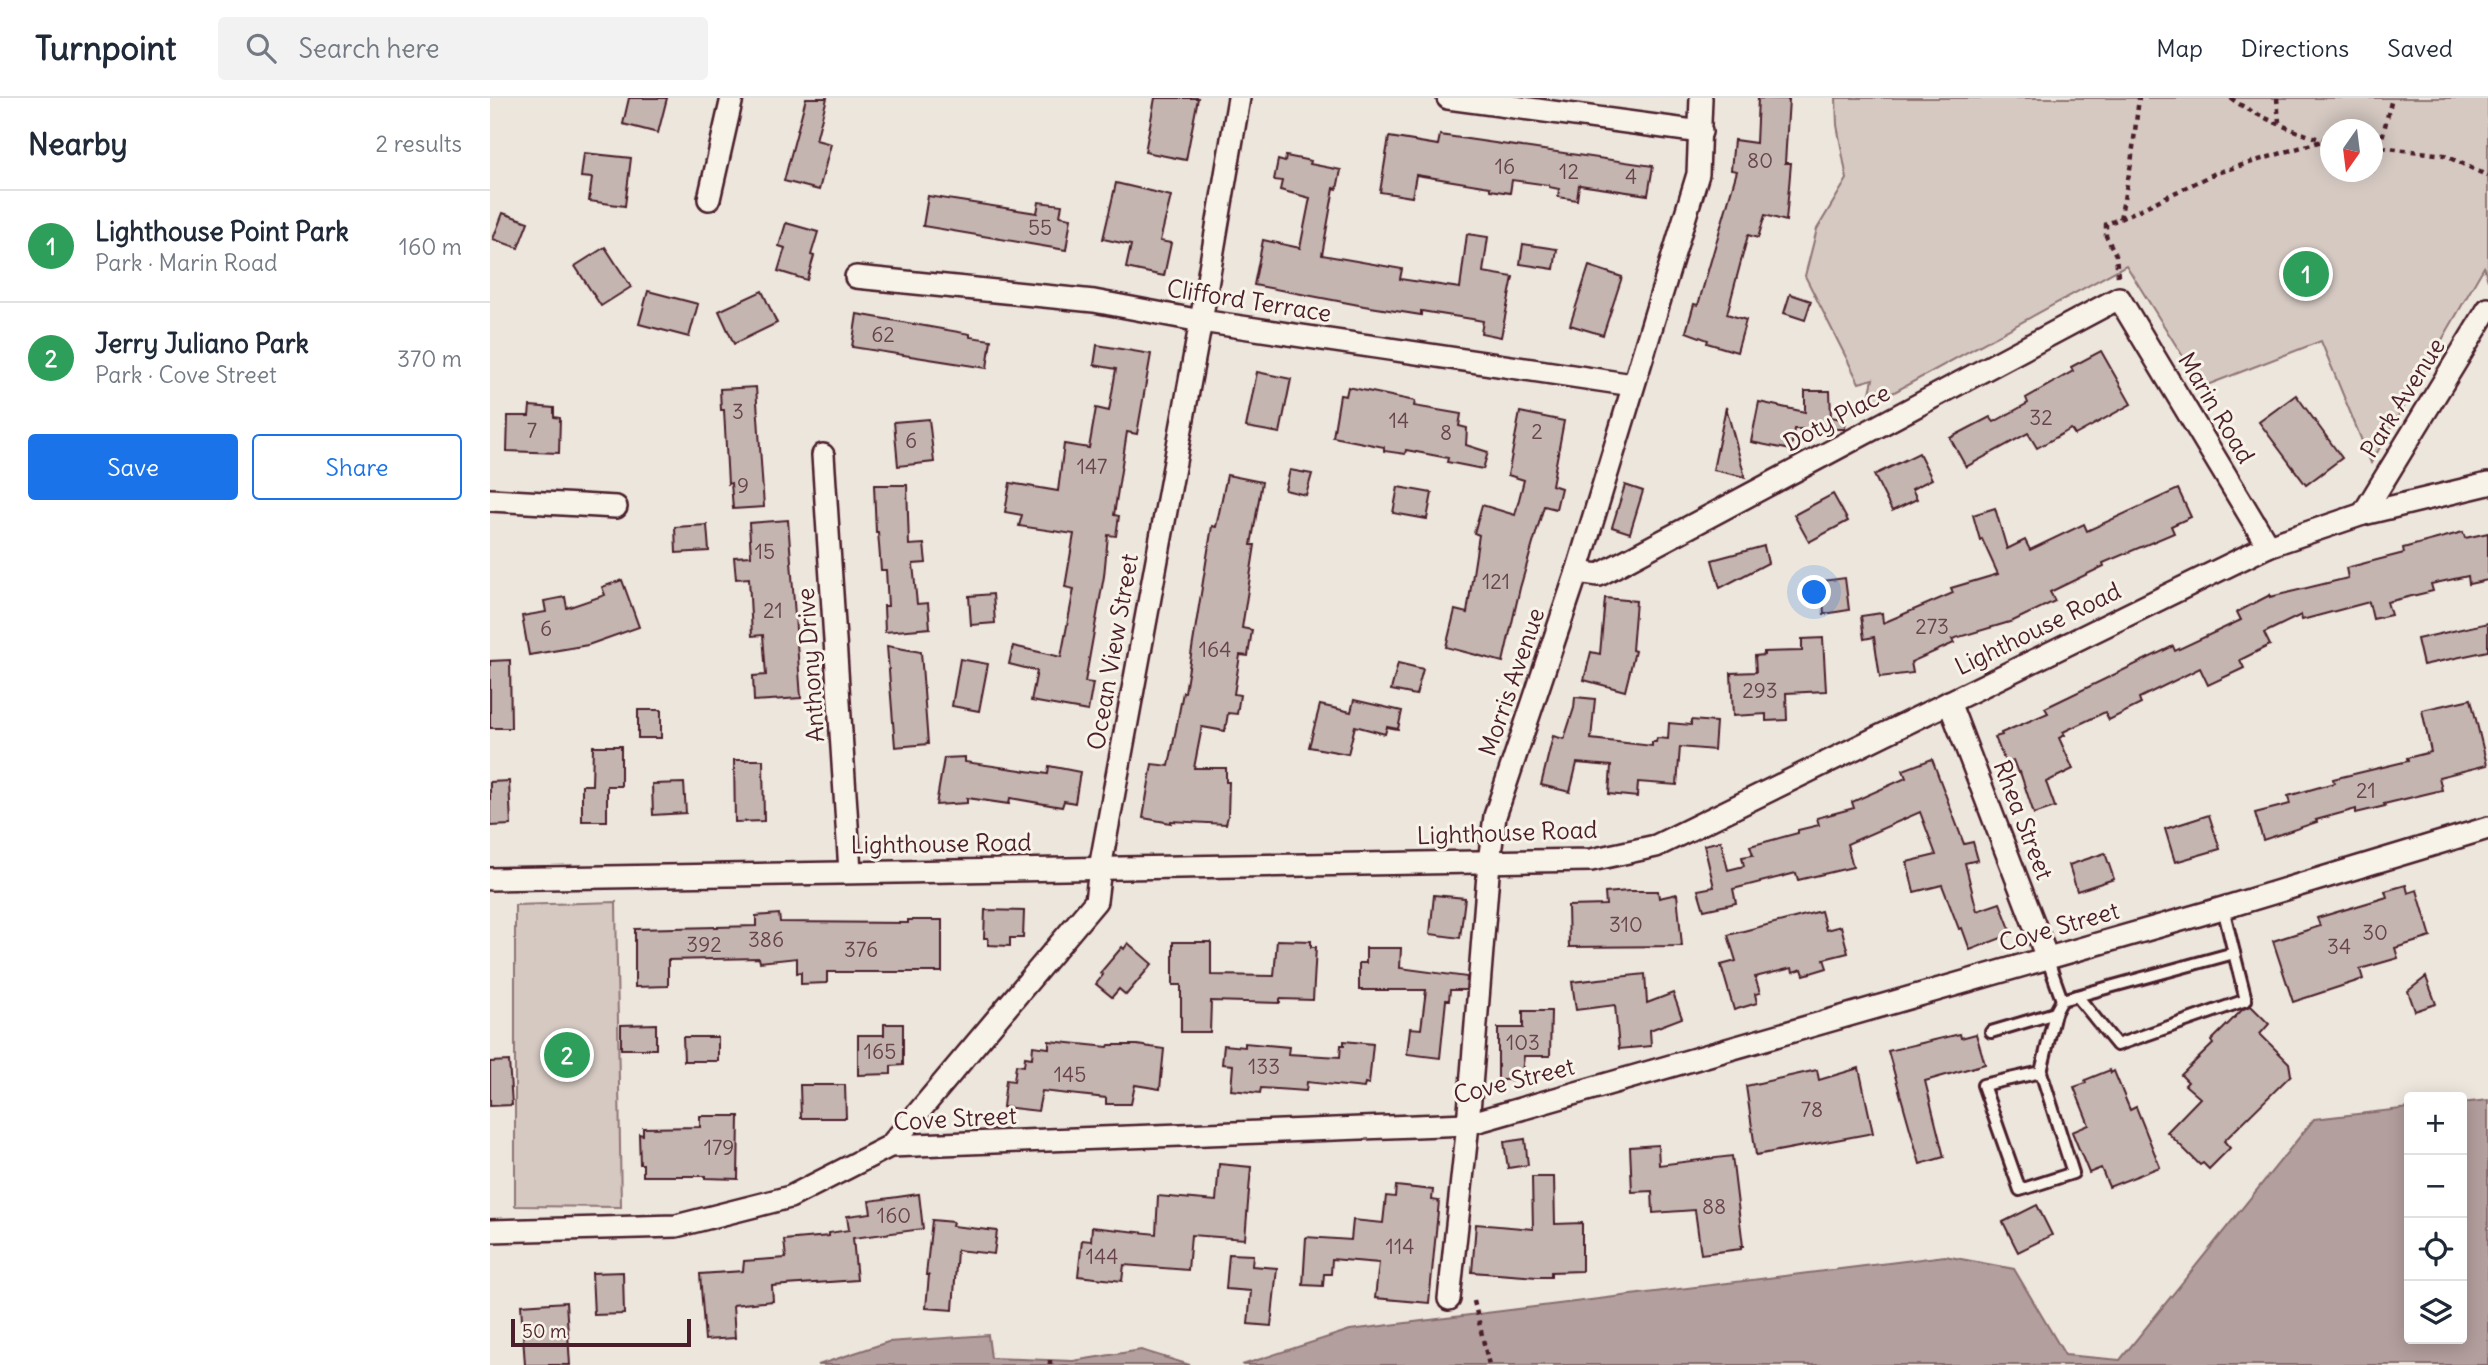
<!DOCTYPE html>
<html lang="en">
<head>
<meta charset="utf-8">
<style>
	body { margin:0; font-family:Delius,sans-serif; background:#f2f2f3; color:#1f2937 }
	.controls { position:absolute; right:21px; bottom:21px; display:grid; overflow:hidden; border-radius:7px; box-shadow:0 4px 18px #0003 }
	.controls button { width:63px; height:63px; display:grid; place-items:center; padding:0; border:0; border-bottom:2px solid #e0e1e3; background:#fff; color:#1f2937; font:35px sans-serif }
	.compass { position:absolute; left:1830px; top:21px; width:63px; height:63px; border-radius:50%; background:#fff; box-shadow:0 4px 18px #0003; rotate:194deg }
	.scale { position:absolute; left:21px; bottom:18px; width:180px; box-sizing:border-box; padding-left:7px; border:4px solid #4a1f2b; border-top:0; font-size:19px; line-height:24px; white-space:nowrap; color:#4a1f2b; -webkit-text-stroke:5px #f7f3e8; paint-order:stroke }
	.you { position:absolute; left:1325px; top:495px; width:24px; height:24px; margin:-18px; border:5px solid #fff; border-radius:50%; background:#1a73e8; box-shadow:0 0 0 10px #1a73e833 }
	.badge { display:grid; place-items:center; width:46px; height:46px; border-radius:50%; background:#1a73e8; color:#fff; font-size:23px; font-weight:700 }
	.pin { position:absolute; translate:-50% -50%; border:4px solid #fff; box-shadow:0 2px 7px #0006 }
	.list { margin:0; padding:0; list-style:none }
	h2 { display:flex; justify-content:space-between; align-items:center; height:91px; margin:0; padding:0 28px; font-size:30px }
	h2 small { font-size:23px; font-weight:400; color:#747a83 }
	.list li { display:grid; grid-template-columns:46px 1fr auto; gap:21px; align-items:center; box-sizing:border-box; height:112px; padding:0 28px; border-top:2px solid #e0e1e3 }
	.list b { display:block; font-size:26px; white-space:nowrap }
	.list p { margin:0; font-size:23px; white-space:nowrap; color:#747a83 }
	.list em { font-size:23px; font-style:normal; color:#747a83 }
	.actions { display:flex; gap:14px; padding:21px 28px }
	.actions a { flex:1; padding:16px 0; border:2px solid #1a73e8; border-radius:7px; text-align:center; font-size:24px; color:#1a73e8 }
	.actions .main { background:#1a73e8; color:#fff }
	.icon { flex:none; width:38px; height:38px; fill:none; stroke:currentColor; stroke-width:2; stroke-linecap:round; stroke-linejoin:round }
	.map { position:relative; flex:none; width:1998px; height:1267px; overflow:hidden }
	header { display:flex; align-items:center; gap:42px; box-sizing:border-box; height:98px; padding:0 35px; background:#fff; border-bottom:2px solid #e0e1e3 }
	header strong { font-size:33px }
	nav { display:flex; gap:38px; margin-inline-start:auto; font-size:24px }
	.search { width:490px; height:63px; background:#f2f2f3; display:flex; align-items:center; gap:18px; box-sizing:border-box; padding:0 24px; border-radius:7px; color:#747a83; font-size:26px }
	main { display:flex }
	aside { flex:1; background:#fff }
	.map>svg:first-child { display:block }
	.green { fill:#d5c9c2; stroke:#907476; stroke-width:2; fill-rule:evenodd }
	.water { fill:#b39f9d; stroke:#896c6f; stroke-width:2 }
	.building { fill:#c4b5b0; stroke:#4a1f2b; stroke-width:2 }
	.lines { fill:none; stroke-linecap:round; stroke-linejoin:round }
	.lane-casing { stroke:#4a1f2b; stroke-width:16 }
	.street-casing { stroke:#4a1f2b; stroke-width:26 }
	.path { stroke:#4a1f2b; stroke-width:4.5; stroke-dasharray:5 5; stroke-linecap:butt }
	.lane { stroke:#f7f3e8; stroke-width:10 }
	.street { stroke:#f7f3e8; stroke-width:21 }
	.labels { text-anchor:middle; stroke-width:6; stroke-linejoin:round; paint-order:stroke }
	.number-label { font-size:21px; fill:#68444c }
	.street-label { font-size:24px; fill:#4a1f2b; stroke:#f7f3e8 }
</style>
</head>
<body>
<header>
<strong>Turnpoint</strong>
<div class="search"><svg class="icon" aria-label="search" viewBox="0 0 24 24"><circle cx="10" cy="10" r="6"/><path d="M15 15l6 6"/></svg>Search here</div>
<nav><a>Map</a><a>Directions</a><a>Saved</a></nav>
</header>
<main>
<aside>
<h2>Nearby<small>2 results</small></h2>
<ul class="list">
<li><span class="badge" style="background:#2e9e5b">1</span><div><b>Lighthouse Point Park</b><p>Park · Marin Road</p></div><em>160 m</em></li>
<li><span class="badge" style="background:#2e9e5b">2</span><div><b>Jerry Juliano Park</b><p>Park · Cove Street</p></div><em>370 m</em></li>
</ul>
<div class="actions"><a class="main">Save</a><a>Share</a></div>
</aside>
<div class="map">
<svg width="1998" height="1267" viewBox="0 0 1998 1267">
	<rect width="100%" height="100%" fill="#ece6dd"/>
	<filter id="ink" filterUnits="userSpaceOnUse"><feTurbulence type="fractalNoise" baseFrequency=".0143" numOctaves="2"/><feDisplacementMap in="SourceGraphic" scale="14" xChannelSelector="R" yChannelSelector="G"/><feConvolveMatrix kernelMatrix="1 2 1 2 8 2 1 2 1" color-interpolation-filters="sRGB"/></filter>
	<g filter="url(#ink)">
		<g class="green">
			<path d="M1346,0H1998V183L1994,169L1881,365L1831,243L1712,289L1636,167L1377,309L1383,281L1369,285L1315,178L1327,131L1357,81L1347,27ZM1840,32H1882V74H1840Z"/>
			<path d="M126,804L131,1109L25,1108V807Z"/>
		</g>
		<g class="water">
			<path d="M1998,1002V1267H752L860,1232L1455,1158L1524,1171L1575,1257L1630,1262L1824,1021L1919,1010V1241H1972V1005Z"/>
			<path d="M498,1237L501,1260L583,1263L651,1252L700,1267H328L398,1244Z"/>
		</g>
		<g class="building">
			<path d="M139,0H177L168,35L133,26Z"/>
			<path d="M316,0H337L326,42L341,46L329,92L294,83Z"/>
			<path d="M665,0H708L696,62L655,54Z"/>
			<path d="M1268,0L1299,1L1295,65H1301L1296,123L1275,117L1268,140L1258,137L1237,216L1256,222L1247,254L1217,245L1218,242L1196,234L1204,206L1208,207L1247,73L1241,72L1244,42L1266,45Z"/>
			<path d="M950,37L1163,68L1158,97L1089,87L1087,102L1068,99L1069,91L1059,89V87L1022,82L1020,95L1000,92V89L926,77L922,99L890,94L899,39L948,47Z"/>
			<path d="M94,55L141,60L135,108L99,103L102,80L91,79Z"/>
			<path d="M796,58L821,63L820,66L851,72L847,91L844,90L832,157L912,171L910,181L970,190L977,136L998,139L993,174L1023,179L1011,239L991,235L993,223L982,221L931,213V217L874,208L764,187L773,142L810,150L820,100L790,92L792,83L784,82L788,62L795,64Z"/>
			<path d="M626,85L681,98L670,143L681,145L674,178L636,170L641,147L613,141Z"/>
			<path d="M438,98L547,115L549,104L572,107L570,118L581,120L576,152L433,128Z"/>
			<path d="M13,115L38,124L28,150L3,141Z"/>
			<path d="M296,125L328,134L321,157L324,158L317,182L288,173L295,150L289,148Z"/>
			<path d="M1033,146L1067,151L1064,171L1030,166Z"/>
			<path d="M115,149L141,189L111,208L85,168Z"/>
			<path d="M1099,168L1132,179L1113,237L1080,227Z"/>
			<path d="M158,193L208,206L199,239L149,226Z"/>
			<path d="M272,193L287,225L244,246L229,213Z"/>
			<path d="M1300,196L1321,203L1315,222L1294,215Z"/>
			<path d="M367,216L480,236V239L501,242L497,270L362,249Z"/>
			<path d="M607,247L661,256L647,336L637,334L624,417L629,418L626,438L618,437L614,478L595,584L603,585L598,613L541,603L547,573L519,566L523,548L571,559L584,491L575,489L584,436L529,428L532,417L515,414L520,385L568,393L574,346L599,350L606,310L619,313L626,271L604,267Z"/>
			<path d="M1611,253L1641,306L1585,337L1581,331L1547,350L1538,335L1476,369L1460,340L1500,319L1504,324L1538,305L1536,300L1583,273L1581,269Z"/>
			<path d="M767,274L801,281L790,335L756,329Z"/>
			<path d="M266,289L274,409L243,411L241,385L238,386L234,312H231L230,291Z"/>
			<path d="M858,289L925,303L924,308L971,316L969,328L977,330L976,347L998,354L993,371L957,364L958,360L916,352L915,356L894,353V349L843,339L850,297L856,298Z"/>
			<path d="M1315,293H1340L1341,319L1356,322L1355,331H1304L1301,352L1261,344L1269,304L1315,314Z"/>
			<path d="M1806,297L1852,360L1816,387L1769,324Z"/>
			<path d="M40,308L64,310V319L70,320L69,355L17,353L18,318H39Z"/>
			<path d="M1236,309L1255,379L1223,372Z"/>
			<path d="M1030,314L1074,323L1062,387L1071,390L1066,411L1054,408L1030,490L1013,564L956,549L965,512L977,515L989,437L984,435L992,407L1025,417L1034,382L1018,377Z"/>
			<path d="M439,321L444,364L408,368L404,324Z"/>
			<path d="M1429,355L1442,381L1422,391L1427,401L1402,413L1384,377Z"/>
			<path d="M800,372L822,376L816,397L795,392Z"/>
			<path d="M737,377L772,384L761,447H765L752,530L762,532L758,558L750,557L744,596L750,597L747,616L738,615L735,633L712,629L704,670H736V684H739L738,718L736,726L681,723V725L653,720L662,666L679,668L693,594H695L722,428L726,429Z"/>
			<path d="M384,387H417L419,447L434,446L436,465L423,466L427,506L438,505L440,530L395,534L394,508H398L396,472H391L388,434H386Z"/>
			<path d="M1135,387L1153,393L1140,435L1122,429Z"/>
			<path d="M908,389L942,395L937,421L903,415Z"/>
			<path d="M1688,391L1701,419L1681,428L1684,435L1613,465L1614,468L1560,494L1565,503L1523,523L1462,541L1464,545L1421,564L1423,575L1390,579L1384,539L1374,541L1371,518L1392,515L1393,525L1463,495L1461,490L1508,476L1492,441L1490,442L1483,417L1505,410L1517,451L1535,442L1540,452L1594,426L1597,433Z"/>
			<path d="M1343,396L1358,423L1319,444L1304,417Z"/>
			<path d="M298,422L311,600L264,603L263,578L276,577L273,537L262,538L259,480L246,481L244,459L261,458L259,425Z"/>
			<path d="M217,427L219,453L186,455L185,429Z"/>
			<path d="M1973,434L1975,440L1998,435V482L1979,486L1978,478L1941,486L1943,493L1897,504L1901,517L1883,521L1879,504L1812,522L1811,517L1774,535L1780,547L1750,562L1754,570L1718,587L1710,570L1649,600L1651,606L1619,622L1615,614L1573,634L1575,637L1569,640L1583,671L1556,684L1565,709L1544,716L1530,674L1528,675L1523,662L1516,665L1513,659L1505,639L1512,637L1511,635L1558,615L1555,610L1683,548L1685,553L1751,522L1747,514L1780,497V499L1858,480L1856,470L1914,455L1913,450Z"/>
			<path d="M1274,448L1278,465L1230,490L1222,462Z"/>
			<path d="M1355,480L1359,512L1334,516L1332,483Z"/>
			<path d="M132,482L149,529L98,547L39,557L32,518L56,514L54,503L75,499L77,510L115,497L112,489Z"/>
			<path d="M503,496L505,525L481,527L479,498Z"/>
			<path d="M1115,500L1146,503L1142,552L1145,553L1135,593L1094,582L1101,554L1110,556Z"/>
			<path d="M1998,525V553L1933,567L1927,541Z"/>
			<path d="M1333,540L1336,593L1296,595L1297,622L1276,623V616L1243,618L1241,575L1266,574L1265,558L1274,557V554L1312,553V541Z"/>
			<path d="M397,548L431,554L438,646L405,649Z"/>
			<path d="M470,561L498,566L489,613L462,608Z"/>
			<path d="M20,562L21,630H0V563Z"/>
			<path d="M908,565L933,571L926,597L901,592Z"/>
			<path d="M1085,599L1105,601L1101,641L1162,648V644H1166L1167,640L1178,641L1179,625L1201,627V622L1226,624L1224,652L1190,649L1187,687L1148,684L1147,699L1119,696L1121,668L1087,665L1080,694L1051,687L1063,638L1074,641L1084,610Z"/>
			<path d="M1981,601L1997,667L1949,679L1952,692L1894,706L1895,708L1866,715V711L1826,722L1827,724L1773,742L1765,715L1800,706L1798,698L1844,685L1843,681L1918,663L1917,660L1941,654L1932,612Z"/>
			<path d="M864,602L912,613L908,631L897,629L895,636L865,628L858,656L819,649L830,607L861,614Z"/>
			<rect x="148" y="612" width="23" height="28"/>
			<path d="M103,648H131V688H117V723H92V687H102Z"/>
			<path d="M475,659V664L558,676L559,668L590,674L585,705L574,703L572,709L520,700L519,706L477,700V705L446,707L454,660Z"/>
			<path d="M1442,661L1474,746L1483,744L1488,762L1475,765L1487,813L1510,805L1522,836L1480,852L1472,830L1469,831L1452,787L1424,794L1417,764L1446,757L1430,714L1357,746L1363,769L1308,782L1306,775L1243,791L1246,805L1214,812L1208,792L1224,789L1214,747L1231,743L1238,772L1254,768L1252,759L1263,757L1260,748L1308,735V732L1329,727L1327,720L1364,710L1362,704L1416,680L1413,672Z"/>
			<path d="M244,662H273L274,723L245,724Z"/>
			<path d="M19,683L21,727L0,728V684Z"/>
			<path d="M194,685L196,715L163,717L162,686Z"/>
			<path d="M1719,717L1730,751L1685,764L1675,731Z"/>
			<path d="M1615,755L1624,781L1587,793L1579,767Z"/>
			<path d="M1916,787L1918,795L1927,792L1941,839L1905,850L1908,860L1870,871L1873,881L1803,904L1783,843L1830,828L1827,820L1897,799L1895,793Z"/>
			<path d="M1139,793H1168L1169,800L1187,796L1192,848L1079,849L1078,808L1116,807L1115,795Z"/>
			<path d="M944,797L975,800L970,840L940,836Z"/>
			<path d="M495,812L534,813L533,840H520V848L498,847V840H494Z"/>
			<path d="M1331,813L1336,832L1351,828L1358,855L1334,861L1337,870L1314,877L1312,871L1303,874L1302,870L1265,879L1270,895L1265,896L1267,905L1244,912L1231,867L1246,863L1238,837Z"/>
			<path d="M289,816L290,824L418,825V822H452V874H337V885L311,886V874L307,875V860L270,864L269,860L178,862V888L145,889V831L266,828V818Z"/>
			<path d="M787,842L821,843V849H826L823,902L790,901V905L721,903L720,934H691V887H683V844H721V877L784,878Z"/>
			<path d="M638,845L662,866L636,897L629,891L622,899L606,886L613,877L610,875L632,849L634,851Z"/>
			<path d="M876,850H911L910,870L977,879L976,892H960L959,902H956L950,960L917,956L920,930L931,931L936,892H869V865H876Z"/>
			<path d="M1155,876L1157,905L1183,895L1192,920L1160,932L1161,948L1129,951L1125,907L1086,912L1082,884Z"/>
			<path d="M1936,879L1946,906L1925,913L1918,893Z"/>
			<path d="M1761,908L1779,926L1770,936L1799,965L1801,977L1734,1043L1740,1050L1719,1071L1713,1065L1710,1067L1677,1034L1710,1000L1695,987L1698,984L1691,977L1723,946L1721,943L1753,911Z"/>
			<path d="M1033,913H1061L1060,958H1034L1031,982H1008V930H1033Z"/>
			<path d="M166,926V951H131V927Z"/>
			<path d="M394,926H413V967L401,968V976L368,977V937H394Z"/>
			<path d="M1470,936L1471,940L1486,936L1495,966L1435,983L1454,1059L1430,1066L1398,953Z"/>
			<path d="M193,939H228V963H194Z"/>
			<path d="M559,943L618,949L619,947H647L674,951L670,991L645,987L641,1006H616V1000L552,993L548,1013L513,1009L516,982L524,983L526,967L534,968L535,959L542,960L543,948L559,950Z"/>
			<path d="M854,943L883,946L879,986L875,985L874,990L817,984L816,993L771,990L770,995L741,992L743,967L732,966L734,947L755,949V945L799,949L798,956L850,959L851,947H854Z"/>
			<path d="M19,963L22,1007L0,1008V964Z"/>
			<path d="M1369,970L1383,1035L1266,1057L1256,988L1327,972L1329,982Z"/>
			<path d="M1620,972L1621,975L1624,973L1640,1012L1646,1009L1670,1069L1619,1089L1611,1070L1599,1075L1582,1034L1599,1027L1584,989L1596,985L1595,982Z"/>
			<path d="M310,987H355L356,1020H311Z"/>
			<path d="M210,1018H249L248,1081L215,1080V1078H153V1066H150L149,1036L153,1037V1030L210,1029Z"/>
			<path d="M1035,1041L1038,1067L1018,1070L1014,1044Z"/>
			<path d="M1168,1047L1169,1067L1242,1058L1253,1148H1251V1151L1211,1156L1205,1112L1163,1115L1162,1093L1142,1094L1140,1049Z"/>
			<path d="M729,1066L761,1069L755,1141L701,1137L698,1172L634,1167L632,1183L588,1178L592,1142L601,1143L602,1129L666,1136L668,1098L726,1103Z"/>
			<path d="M1042,1079H1064L1065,1126L1092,1125V1173L1061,1174V1179H1047L982,1174L986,1126L1043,1131Z"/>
			<path d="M906,1088L943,1092L942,1102L949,1103L939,1205L885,1200L889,1165L842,1161L841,1176H834L833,1188L813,1187L816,1139L861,1142L863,1122L893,1125L896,1098L905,1099Z"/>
			<path d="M429,1096L433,1131L363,1140L367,1182L282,1188L283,1203L243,1207L245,1240L215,1242L210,1176L253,1173L254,1163L296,1160L294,1142L339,1138V1135L359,1132L357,1118L381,1115L379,1103Z"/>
			<path d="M1547,1107L1562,1137L1528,1154L1513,1124Z"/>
			<path d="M442,1122L463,1124L462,1128L507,1133L504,1156L467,1152L463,1212L436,1210L439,1177H436Z"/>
			<path d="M739,1156L763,1157L762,1168L787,1170L781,1228L758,1226L761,1193L736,1191Z"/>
			<path d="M133,1174L134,1216L104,1217L102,1175Z"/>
			<path d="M76,1204L80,1267H35L31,1207Z"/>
		</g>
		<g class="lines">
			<g class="lane-casing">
				<g id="lane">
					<path d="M1557,860L1572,902L1744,855L1733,810"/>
					<path d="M1587,898L1627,947L1756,902L1744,855"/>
					<path d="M1501,934L1565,915"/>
					<path d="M1551,974L1493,987L1530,1092L1583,1075L1551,974L1565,915L1572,902"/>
				</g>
			</g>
			<g class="street-casing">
				<g id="street">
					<path d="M958,0L1211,34"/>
					<path d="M219,101L242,0"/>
					<path d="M366,179L604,203L711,223L1143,287"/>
					<path d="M333,357L360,773"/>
					<path d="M0,402L126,409"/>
					<path d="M1873,416L1998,211"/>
					<path d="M1087,474L1109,477L1629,200L1778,448"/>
					<path d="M1459,604L1557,860"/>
					<path d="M0,781L1101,762L1166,748L1778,448L1873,416L1998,386"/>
					<path d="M400,1048L606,803L610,770L711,223L749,0"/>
					<path d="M0,1133L186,1128L300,1099L400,1048L978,1026L1733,810L1998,730"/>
					<path d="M959,1201L978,1026L999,764L1005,718L1087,474L1208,76L1211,0"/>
				</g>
			</g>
			<g class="path">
				<path d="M1741,0C1756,14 1820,41 1840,43"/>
				<path d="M1787,0L1789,24"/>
				<path d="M1882,48L1954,57L1998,78"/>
				<path d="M1890,48L1902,0"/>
				<path d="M1630,121L1726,75L1835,42"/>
				<path d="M1628,178L1626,157L1616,138V126L1630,121L1641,66L1649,0"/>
				<path d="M984,1203L999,1267"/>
				<path d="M560,1267V1257"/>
			</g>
			<use href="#lane" class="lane"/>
			<use href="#street" class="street"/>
		</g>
	</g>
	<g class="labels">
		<g class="number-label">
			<text x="1270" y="70">80</text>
			<text x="1015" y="76">16</text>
			<text x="1079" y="81">12</text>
			<text x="1141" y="86">4</text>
			<text x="550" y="137">55</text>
			<text x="393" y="244">62</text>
			<text x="248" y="321">3</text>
			<text x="1551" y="327">32</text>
			<text x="909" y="330">14</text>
			<text x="42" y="340">7</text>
			<text x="1047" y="341">2</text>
			<text x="956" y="342">8</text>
			<text x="421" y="350">6</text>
			<text x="602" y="376">147</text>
			<text x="253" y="395">9</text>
			<text x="275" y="461">15</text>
			<text x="1006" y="491">121</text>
			<text x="283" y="520">21</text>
			<text x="1442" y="536">273</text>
			<text x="56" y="538">6</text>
			<text x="725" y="559">164</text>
			<text x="1270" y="600">293</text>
			<text x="1876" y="700">21</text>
			<text x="1136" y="834">310</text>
			<text x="1885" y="842">30</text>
			<text x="276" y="849">386</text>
			<text x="214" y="854">392</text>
			<text x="1849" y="856">34</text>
			<text x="371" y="859">376</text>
			<text x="1033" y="952">103</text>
			<text x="390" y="961">165</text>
			<text x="774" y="976">133</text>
			<text x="580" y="984">145</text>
			<text x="1322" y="1019">78</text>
			<text x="229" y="1057">179</text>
			<text x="1224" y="1116">88</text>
			<text x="404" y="1125">160</text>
			<text x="910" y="1156">114</text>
			<text x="612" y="1166">144</text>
		</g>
		<g class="street-label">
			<text transform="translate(759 203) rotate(9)" y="8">Clifford Terrace</text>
			<text transform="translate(1913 300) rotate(-58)" y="8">Park Avenue</text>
			<text transform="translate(1726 310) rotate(59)" y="8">Marin Road</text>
			<text transform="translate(1347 320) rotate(-28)" y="8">Doty Place</text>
			<text transform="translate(1548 531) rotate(-26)" y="8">Lighthouse Road</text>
			<text transform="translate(623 554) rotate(-80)" y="8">Ocean View Street</text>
			<text transform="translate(321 567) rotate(-94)" y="8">Anthony Drive</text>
			<text transform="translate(1022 584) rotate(-71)" y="8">Morris Avenue</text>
			<text transform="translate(1533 722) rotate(69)" y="8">Rhea Street</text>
			<text transform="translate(1017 735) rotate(-2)" y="8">Lighthouse Road</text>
			<text transform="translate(451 746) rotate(-1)" y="8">Lighthouse Road</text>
			<text transform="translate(1569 829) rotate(-16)" y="8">Cove Street</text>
			<text transform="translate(1024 983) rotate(-14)" y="8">Cove Street</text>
			<text transform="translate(465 1021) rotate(-3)" y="8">Cove Street</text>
		</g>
	</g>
</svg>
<div class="controls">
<button>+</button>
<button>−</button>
<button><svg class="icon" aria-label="locate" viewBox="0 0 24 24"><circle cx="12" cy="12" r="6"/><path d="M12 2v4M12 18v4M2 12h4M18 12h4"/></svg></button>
<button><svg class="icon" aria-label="layers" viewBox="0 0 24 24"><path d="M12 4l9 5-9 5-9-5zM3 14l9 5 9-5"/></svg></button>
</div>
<svg class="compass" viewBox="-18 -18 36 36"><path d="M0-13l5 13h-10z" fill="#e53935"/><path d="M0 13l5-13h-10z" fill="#747a83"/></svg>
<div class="scale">50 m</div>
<div class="you"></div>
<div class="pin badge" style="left:1816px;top:176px;background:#2e9e5b">1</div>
<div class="pin badge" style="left:77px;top:957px;background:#2e9e5b">2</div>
</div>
</main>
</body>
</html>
